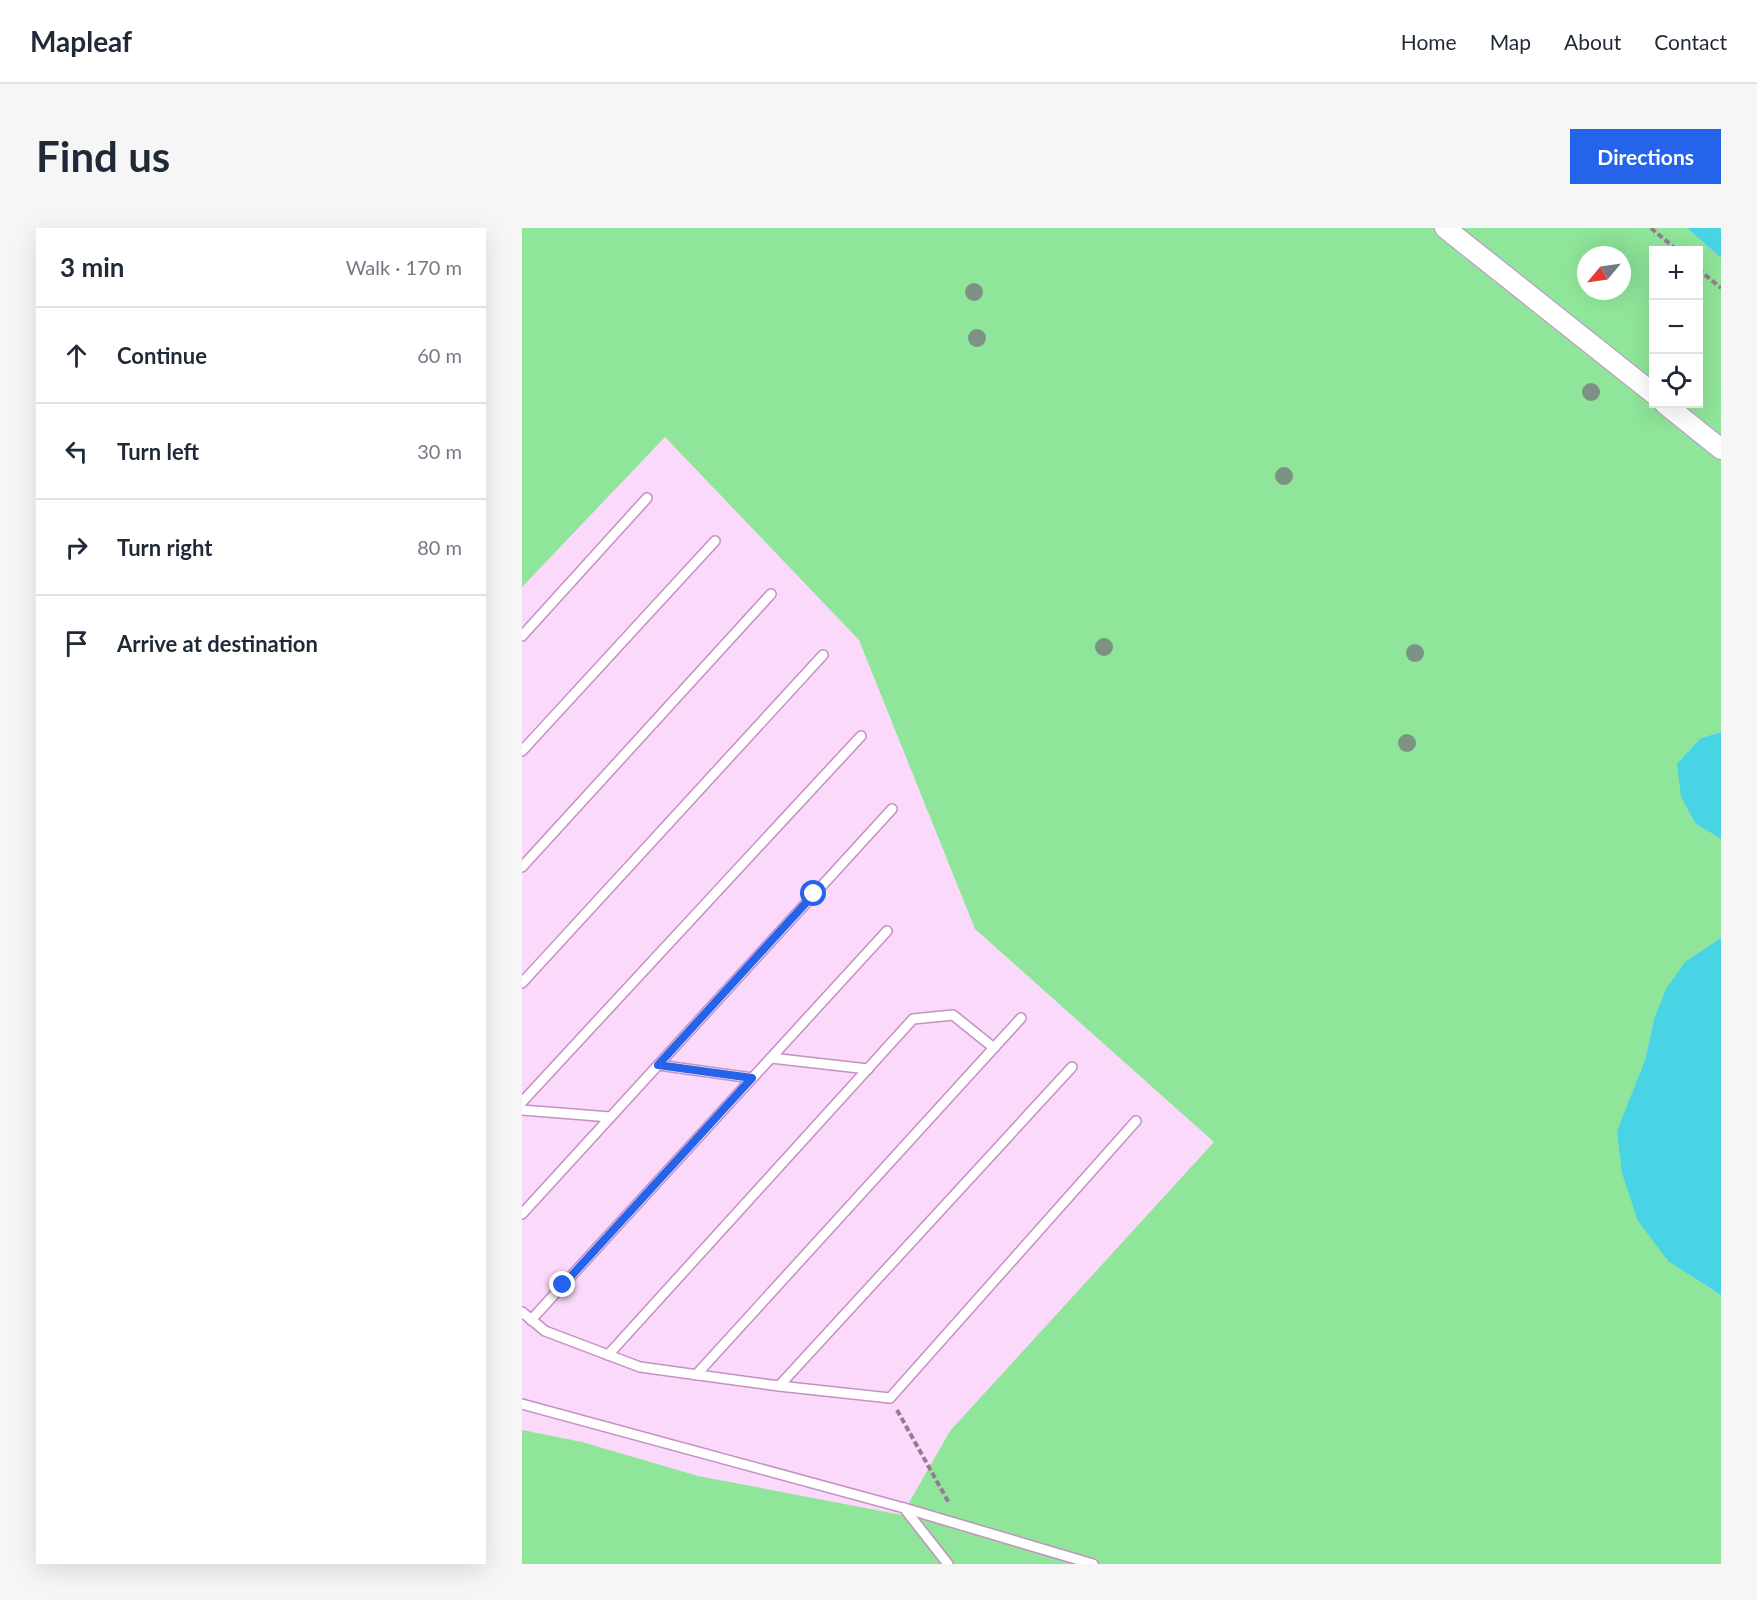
<!DOCTYPE html>
<html lang="en">
<head>
<meta charset="utf-8">
<style>
	body { margin:0; font-family:Lato,sans-serif; background:#f6f6f7; color:#1f2937 }
	.controls { position:absolute; right:18px; top:18px; display:grid; overflow:hidden; border-radius:0px; box-shadow:0 6px 24px #0002 }
	.controls button { width:54px; height:54px; display:grid; place-items:center; padding:0; border:0; border-bottom:2px solid #e0e1e3; background:#fff; color:#1f2937; font:30px sans-serif }
	.compass { position:absolute; left:1055px; top:18px; width:54px; height:54px; border-radius:50%; background:#fff; box-shadow:0 6px 24px #0002; rotate:241deg }
	.stop { position:absolute; width:18px; height:18px; margin:-14px; border:4px solid #2563eb; border-radius:50%; background:#fff }
	.stop.end { background:#2563eb; border-color:#fff; box-shadow:0 2px 6px #0008 }
	.list { margin:0; padding:0; list-style:none }
	h2 { display:flex; justify-content:space-between; align-items:center; height:78px; margin:0; padding:0 24px; font-size:26px }
	h2 small { font-size:20px; font-weight:400; color:#747a83 }
	.list li { display:grid; grid-template-columns:39px 1fr auto; gap:18px; align-items:center; box-sizing:border-box; height:96px; padding:0 24px; border-top:2px solid #e0e1e3 }
	.list b { display:block; font-size:22px; white-space:nowrap }
	.list em { font-size:20px; font-style:normal; color:#747a83 }
	.icon { flex:none; width:33px; height:33px; fill:none; stroke:currentColor; stroke-width:2; stroke-linecap:round; stroke-linejoin:round }
	.map { position:relative; flex:none; width:1199px; height:1336px; overflow:hidden; border-radius:0px }
	header { display:flex; align-items:center; gap:36px; box-sizing:border-box; height:84px; padding:0 30px; background:#fff; border-bottom:2px solid #e0e1e3 }
	header strong { font-size:28px }
	nav { display:flex; gap:33px; margin-inline-start:auto; font-size:21px }
	.intro { display:flex; align-items:center; justify-content:space-between; box-sizing:border-box; height:144px; padding:0 36px }
	h1 { margin:0; font-size:42px }
	.button { padding:15px 27px; border-radius:0px; background:#2563eb; color:#fff; font-size:21px; font-weight:700 }
	main { display:flex; gap:36px; padding:0 36px }
	aside { flex:1; background:#fff; border-radius:0px; box-shadow:0 6px 24px #0002 }
	.map>svg:first-child { display:block }
	.green { fill:#8fe599; fill-rule:evenodd }
	.water { fill:#49d4e5 }
	.lines { fill:none; stroke-linecap:round; stroke-linejoin:round }
	.lane-casing { stroke:#c590c4; stroke-width:12 }
	.street-casing { stroke:#c590c4; stroke-width:22 }
	.path { stroke:#967b95; stroke-width:4; stroke-dasharray:6 3; stroke-linecap:butt }
	.lane { stroke:#fff; stroke-width:9 }
	.street { stroke:#fff; stroke-width:20 }
	.tree { fill:#7c9284 }
	.route { stroke:#2563eb; stroke-width:8 }
</style>
</head>
<body>
<header>
<strong>Mapleaf</strong>
<nav><a>Home</a><a>Map</a><a>About</a><a>Contact</a></nav>
</header>
<div class="intro"><h1>Find us</h1><a class="button">Directions</a></div>
<main>
<aside>
<h2>3 min<small>Walk · 170 m</small></h2>
<ul class="list">
<li><svg class="icon" aria-label="ahead" viewBox="0 0 24 24"><path d="M12 20V5M6 11l6-6 6 6"/></svg><div><b>Continue</b></div><em>60 m</em></li>
<li><svg class="icon" aria-label="left" viewBox="0 0 24 24"><path d="M17 20v-9H6M10 6l-5 5 5 5"/></svg><div><b>Turn left</b></div><em>30 m</em></li>
<li><svg class="icon" aria-label="right" viewBox="0 0 24 24"><path d="M7 20v-9h11M14 6l5 5-5 5"/></svg><div><b>Turn right</b></div><em>80 m</em></li>
<li><svg class="icon" aria-label="arrive" viewBox="0 0 24 24"><path d="M6 21V4h12l-3 4 3 4H6"/></svg><div><b>Arrive at destination</b></div></li>
</ul>
</aside>
<div class="map">
<svg width="1199" height="1336" viewBox="0 0 1199 1336">
	<rect width="100%" height="100%" fill="#fbd9fa"/>
	<path class="green" d="M0,0H1165L1199,30V504L1179,510L1174,596L1199,611V710L1132,791L1123,832L1095,904L1147,1034L1199,1067V1336H0V1202L60,1214L176,1248L380,1287L428,1203L692,914L453,701L337,412L143,209L0,359ZM1132,22H1176V176H1132ZM1064,27H1100V63H1064Z"/>
	<g class="water">
		<path d="M1165,0H1199V30Z"/>
		<path d="M1199,504V611L1174,596L1159,569L1155,536L1179,510Z"/>
		<path d="M1199,710V1067L1147,1034L1116,993L1100,945L1095,903L1123,832L1132,791L1144,761L1163,734Z"/>
	</g>
	<g class="lines">
		<g class="lane-casing">
			<g id="lane">
				<path d="M0,408L125,270"/>
				<path d="M0,523L193,313"/>
				<path d="M0,639L249,366"/>
				<path d="M0,755L301,427"/>
				<path d="M249,830L346,841"/>
				<path d="M136,837L230,850"/>
				<path d="M0,874L339,508"/>
				<path d="M0,882L88,889"/>
				<path d="M0,986L370,581"/>
				<path d="M0,1084L23,1103L118,1139L257,1158L368,1170L614,893"/>
				<path d="M9,1092L365,703"/>
				<path d="M86,1127L391,791L431,787L472,820"/>
				<path d="M174,1147L499,790"/>
				<path d="M257,1158L550,839"/>
				<path d="M0,1176L382,1280L571,1336"/>
				<path d="M382,1280L426,1336"/>
			</g>
		</g>
		<g class="street-casing">
			<g id="street">
				<path d="M923,0L1132,166"/>
				<path d="M1143,176L1199,221"/>
			</g>
		</g>
		<g class="path">
			<path d="M1129,0L1155,22"/>
			<path d="M1176,41L1199,60"/>
			<path d="M375,1182L427,1275"/>
		</g>
		<use href="#lane" class="lane"/>
		<use href="#street" class="street"/>
	</g>
	<g class="tree">
		<circle cx="452" cy="64" r="9"/>
		<circle cx="455" cy="110" r="9"/>
		<circle cx="1069" cy="164" r="9"/>
		<circle cx="762" cy="248" r="9"/>
		<circle cx="582" cy="419" r="9"/>
		<circle cx="893" cy="425" r="9"/>
		<circle cx="885" cy="515" r="9"/>
	</g>
	<g class="lines">
		<path class="route" d="M41,1057L230,850L136,837L292,666"/>
	</g>
</svg>
<div class="controls">
<button>+</button>
<button>−</button>
<button><svg class="icon" aria-label="locate" viewBox="0 0 24 24"><circle cx="12" cy="12" r="6"/><path d="M12 2v4M12 18v4M2 12h4M18 12h4"/></svg></button>
</div>
<svg class="compass" viewBox="-18 -18 36 36"><path d="M0-13l5 13h-10z" fill="#e53935"/><path d="M0 13l5-13h-10z" fill="#747a83"/></svg>
<div class="stop" style="left:292px;top:666px"></div>
<div class="stop end" style="left:41px;top:1057px"></div>
</div>
</main>
</body>
</html>
